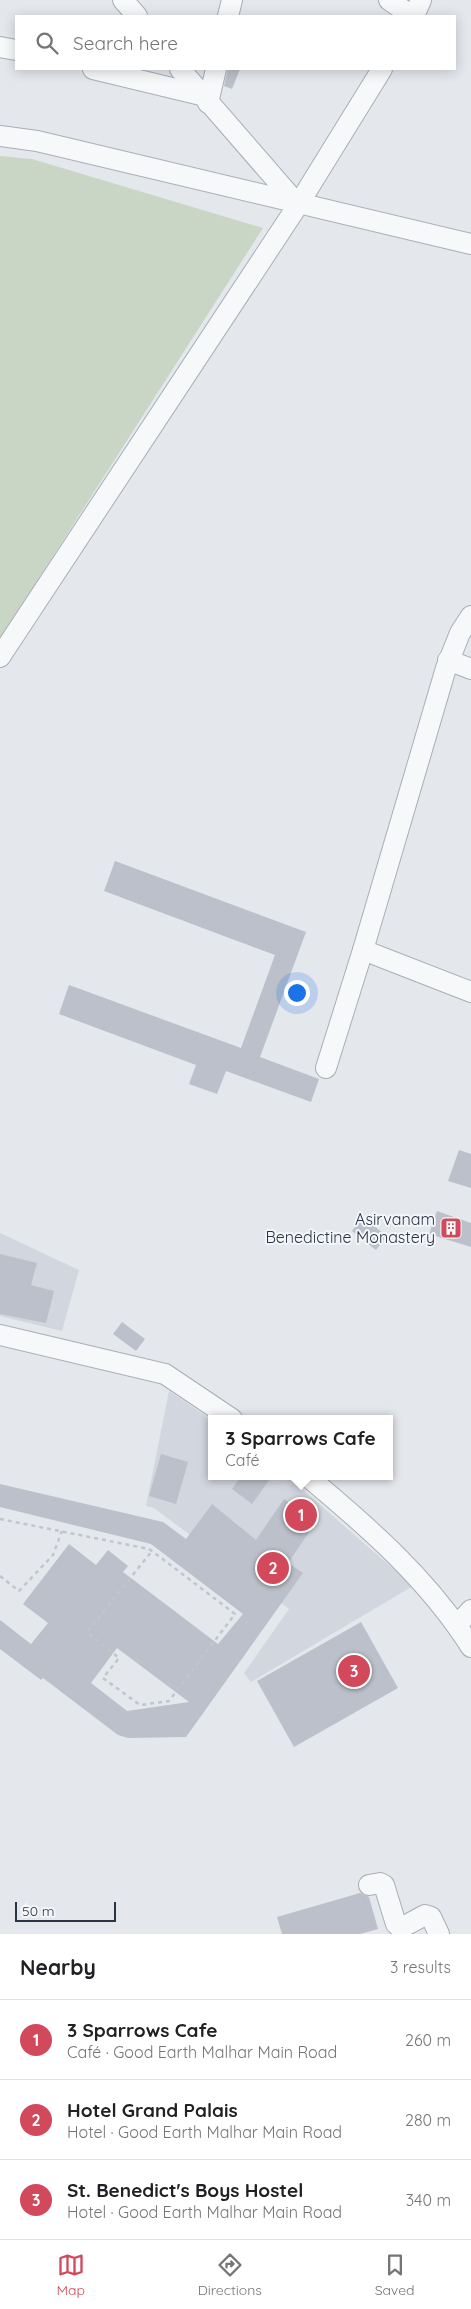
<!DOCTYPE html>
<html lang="en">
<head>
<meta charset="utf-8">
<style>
	body { margin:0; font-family:Quicksand,sans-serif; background:#f6f6f6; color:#202124 }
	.scale { position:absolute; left:15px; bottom:12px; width:101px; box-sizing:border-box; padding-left:5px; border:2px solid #2b3445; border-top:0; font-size:14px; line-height:18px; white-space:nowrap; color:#2b3445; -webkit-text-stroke:4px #f4f6f9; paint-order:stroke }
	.you { position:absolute; left:296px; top:992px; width:18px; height:18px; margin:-12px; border:4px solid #fff; border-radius:50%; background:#1a73e8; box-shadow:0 0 0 8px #1a73e833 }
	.badge { display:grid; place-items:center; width:32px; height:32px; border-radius:50%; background:#d1495b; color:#fff; font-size:16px; font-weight:700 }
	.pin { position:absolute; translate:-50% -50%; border:2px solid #fff; box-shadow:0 1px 5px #0006 }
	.popup { position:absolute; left:208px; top:1415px; width:185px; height:65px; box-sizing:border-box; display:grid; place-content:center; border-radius:0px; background:#fff; filter:drop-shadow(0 1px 4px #0005); font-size:16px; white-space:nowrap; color:#757577 }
	.popup b { font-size:19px; color:#202124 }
	.popup::after { content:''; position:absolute; left:50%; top:100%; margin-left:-10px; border:10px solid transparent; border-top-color:#fff }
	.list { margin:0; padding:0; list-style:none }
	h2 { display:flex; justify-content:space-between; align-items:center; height:65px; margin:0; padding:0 20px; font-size:21px }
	h2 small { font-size:16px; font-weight:400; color:#757577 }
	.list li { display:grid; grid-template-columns:32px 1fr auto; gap:15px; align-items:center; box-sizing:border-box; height:80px; padding:0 20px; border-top:1px solid #e0e0e0 }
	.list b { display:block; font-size:19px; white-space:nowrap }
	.list p { margin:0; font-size:16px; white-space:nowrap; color:#757577 }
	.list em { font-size:16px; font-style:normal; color:#757577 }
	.icon { flex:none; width:28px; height:28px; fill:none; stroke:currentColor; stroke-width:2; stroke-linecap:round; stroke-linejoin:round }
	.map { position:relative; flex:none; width:471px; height:1934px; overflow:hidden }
	.search { position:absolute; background:#fff; box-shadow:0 2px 12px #0003; left:15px; right:15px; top:15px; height:55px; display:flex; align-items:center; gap:12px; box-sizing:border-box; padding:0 18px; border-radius:0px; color:#757577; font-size:19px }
	.sheet { height:305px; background:#fff }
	nav { display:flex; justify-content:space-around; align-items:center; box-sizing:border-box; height:70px; border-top:1px solid #e0e0e0; background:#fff; font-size:14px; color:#757577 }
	nav a { display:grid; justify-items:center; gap:2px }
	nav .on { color:#d1495b }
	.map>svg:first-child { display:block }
	.built { fill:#d2d6de }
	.green { fill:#c9d6c5 }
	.building { fill:#bbc0ca; fill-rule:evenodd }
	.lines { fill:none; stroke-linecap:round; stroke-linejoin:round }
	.minor-casing { stroke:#a9aeb7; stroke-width:22 }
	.path { stroke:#c2c5cb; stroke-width:2.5; stroke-dasharray:4 4; stroke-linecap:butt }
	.minor { stroke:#f7f8fa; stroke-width:20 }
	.labels { text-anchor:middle; stroke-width:4; stroke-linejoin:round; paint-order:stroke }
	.poi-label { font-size:16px; fill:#2b3445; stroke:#f4f6f9; text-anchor:end }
</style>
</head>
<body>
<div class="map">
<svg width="471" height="1934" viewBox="0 0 471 1934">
	<rect width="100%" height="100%" fill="#e4e7ec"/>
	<g class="built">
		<path d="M0,1233L79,1270L62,1331L0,1316Z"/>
		<path d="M169,1391L212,1420V1476H287L413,1586L251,1682L244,1673L289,1609L154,1508L146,1506Z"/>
	</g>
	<path class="green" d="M0,156L32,159L263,228L0,639Z"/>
	<g class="building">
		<path d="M228,69H240L232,89L224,86Z"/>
		<path d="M115,861L306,932L260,1057L319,1079L311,1102L226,1071L217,1094L189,1084L196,1065L59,1014L69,985L241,1048L275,955L104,891Z"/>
		<path d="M459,1150L471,1154V1188L448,1181Z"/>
		<path d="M437,1211L471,1223V1247L429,1234Z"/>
		<path d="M362,1217L387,1236L376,1250L352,1231Z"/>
		<path d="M0,1254L37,1263L31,1285L54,1291L46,1323L0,1314Z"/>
		<path d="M122,1322L145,1339L136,1351L113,1334Z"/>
		<path d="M161,1454L188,1462L176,1504L149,1496Z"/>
		<path d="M241,1476H272L252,1504L232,1489Z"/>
		<path d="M0,1484L163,1522L186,1539L212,1504L256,1540L284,1499L316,1522L288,1563L303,1573L186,1737L128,1738L118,1735L43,1678L41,1680L0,1649V1620L31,1644L48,1623L23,1604L69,1544L96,1565L108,1550L128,1566L123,1572L218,1644L243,1614L151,1544L0,1507ZM117,1648L189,1702L127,1711L91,1683Z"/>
		<path d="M361,1622L398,1688L294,1747L257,1681Z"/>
		<path d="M360,1893L369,1897L378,1929L360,1934H282L277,1917Z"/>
	</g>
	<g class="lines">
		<g class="minor-casing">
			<g id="minor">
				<path d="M123,0L137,16"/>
				<path d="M389,0L412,16"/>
				<path d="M228,16L232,0"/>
				<path d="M414,16L421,0"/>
				<path d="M0,47L16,50"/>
				<path d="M93,69L201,95"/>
				<path d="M180,69L298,205"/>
				<path d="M208,103L216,69"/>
				<path d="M0,136L37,141L471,244"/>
				<path d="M0,657L298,205L382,69"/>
				<path d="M448,660L471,669"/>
				<path d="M363,950L471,992"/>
				<path d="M326,1068L363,950L446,668L460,633L471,616"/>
				<path d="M0,1335L165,1374L232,1419"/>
				<path d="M307,1476C368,1527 428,1579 471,1647"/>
				<path d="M457,1625L471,1610"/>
				<path d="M369,1885L380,1883L384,1885L396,1924L401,1928L425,1915L431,1917L439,1934"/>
			</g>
		</g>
		<g class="path">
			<path d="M0,1519L149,1549L152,1551L235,1614L169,1701L140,1705L103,1678L119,1658L87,1632L152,1551"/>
			<path d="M0,1576L19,1591L53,1555L62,1531"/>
		</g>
		<use href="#minor" class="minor"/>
	</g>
	<defs>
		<g id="building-square" transform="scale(1.125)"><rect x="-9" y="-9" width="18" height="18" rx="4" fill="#d1495b" stroke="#f4f6f9"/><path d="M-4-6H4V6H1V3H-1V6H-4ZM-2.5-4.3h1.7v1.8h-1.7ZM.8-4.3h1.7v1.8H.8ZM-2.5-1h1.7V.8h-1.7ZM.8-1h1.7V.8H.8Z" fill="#fff"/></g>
	</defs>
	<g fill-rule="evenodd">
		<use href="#building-square" x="451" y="1228"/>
	</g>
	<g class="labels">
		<g class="poi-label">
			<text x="435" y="1225">Asirvanam<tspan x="435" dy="18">Benedictine Monastery</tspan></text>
		</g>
	</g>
</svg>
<div class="scale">50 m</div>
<div class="you"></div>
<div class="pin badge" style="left:301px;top:1515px">1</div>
<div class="popup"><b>3 Sparrows Cafe</b>Café</div>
<div class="pin badge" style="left:273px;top:1568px">2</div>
<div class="pin badge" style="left:354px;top:1671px">3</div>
<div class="search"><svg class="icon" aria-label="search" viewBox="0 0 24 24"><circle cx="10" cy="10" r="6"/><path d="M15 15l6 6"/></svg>Search here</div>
</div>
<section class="sheet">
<h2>Nearby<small>3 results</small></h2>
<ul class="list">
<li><span class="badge">1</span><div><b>3 Sparrows Cafe</b><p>Café · Good Earth Malhar Main Road</p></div><em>260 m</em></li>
<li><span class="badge">2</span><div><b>Hotel Grand Palais</b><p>Hotel · Good Earth Malhar Main Road</p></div><em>280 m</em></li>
<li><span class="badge">3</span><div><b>St. Benedict's Boys Hostel</b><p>Hotel · Good Earth Malhar Main Road</p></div><em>340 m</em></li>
</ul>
</section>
<nav>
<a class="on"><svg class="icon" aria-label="map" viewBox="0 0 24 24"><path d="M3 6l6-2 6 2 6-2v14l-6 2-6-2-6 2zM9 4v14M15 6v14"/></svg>Map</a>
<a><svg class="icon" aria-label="directions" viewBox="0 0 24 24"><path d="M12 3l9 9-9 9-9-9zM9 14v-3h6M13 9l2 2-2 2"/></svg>Directions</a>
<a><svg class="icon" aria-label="saved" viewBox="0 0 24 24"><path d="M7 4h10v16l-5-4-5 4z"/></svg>Saved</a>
</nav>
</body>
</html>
